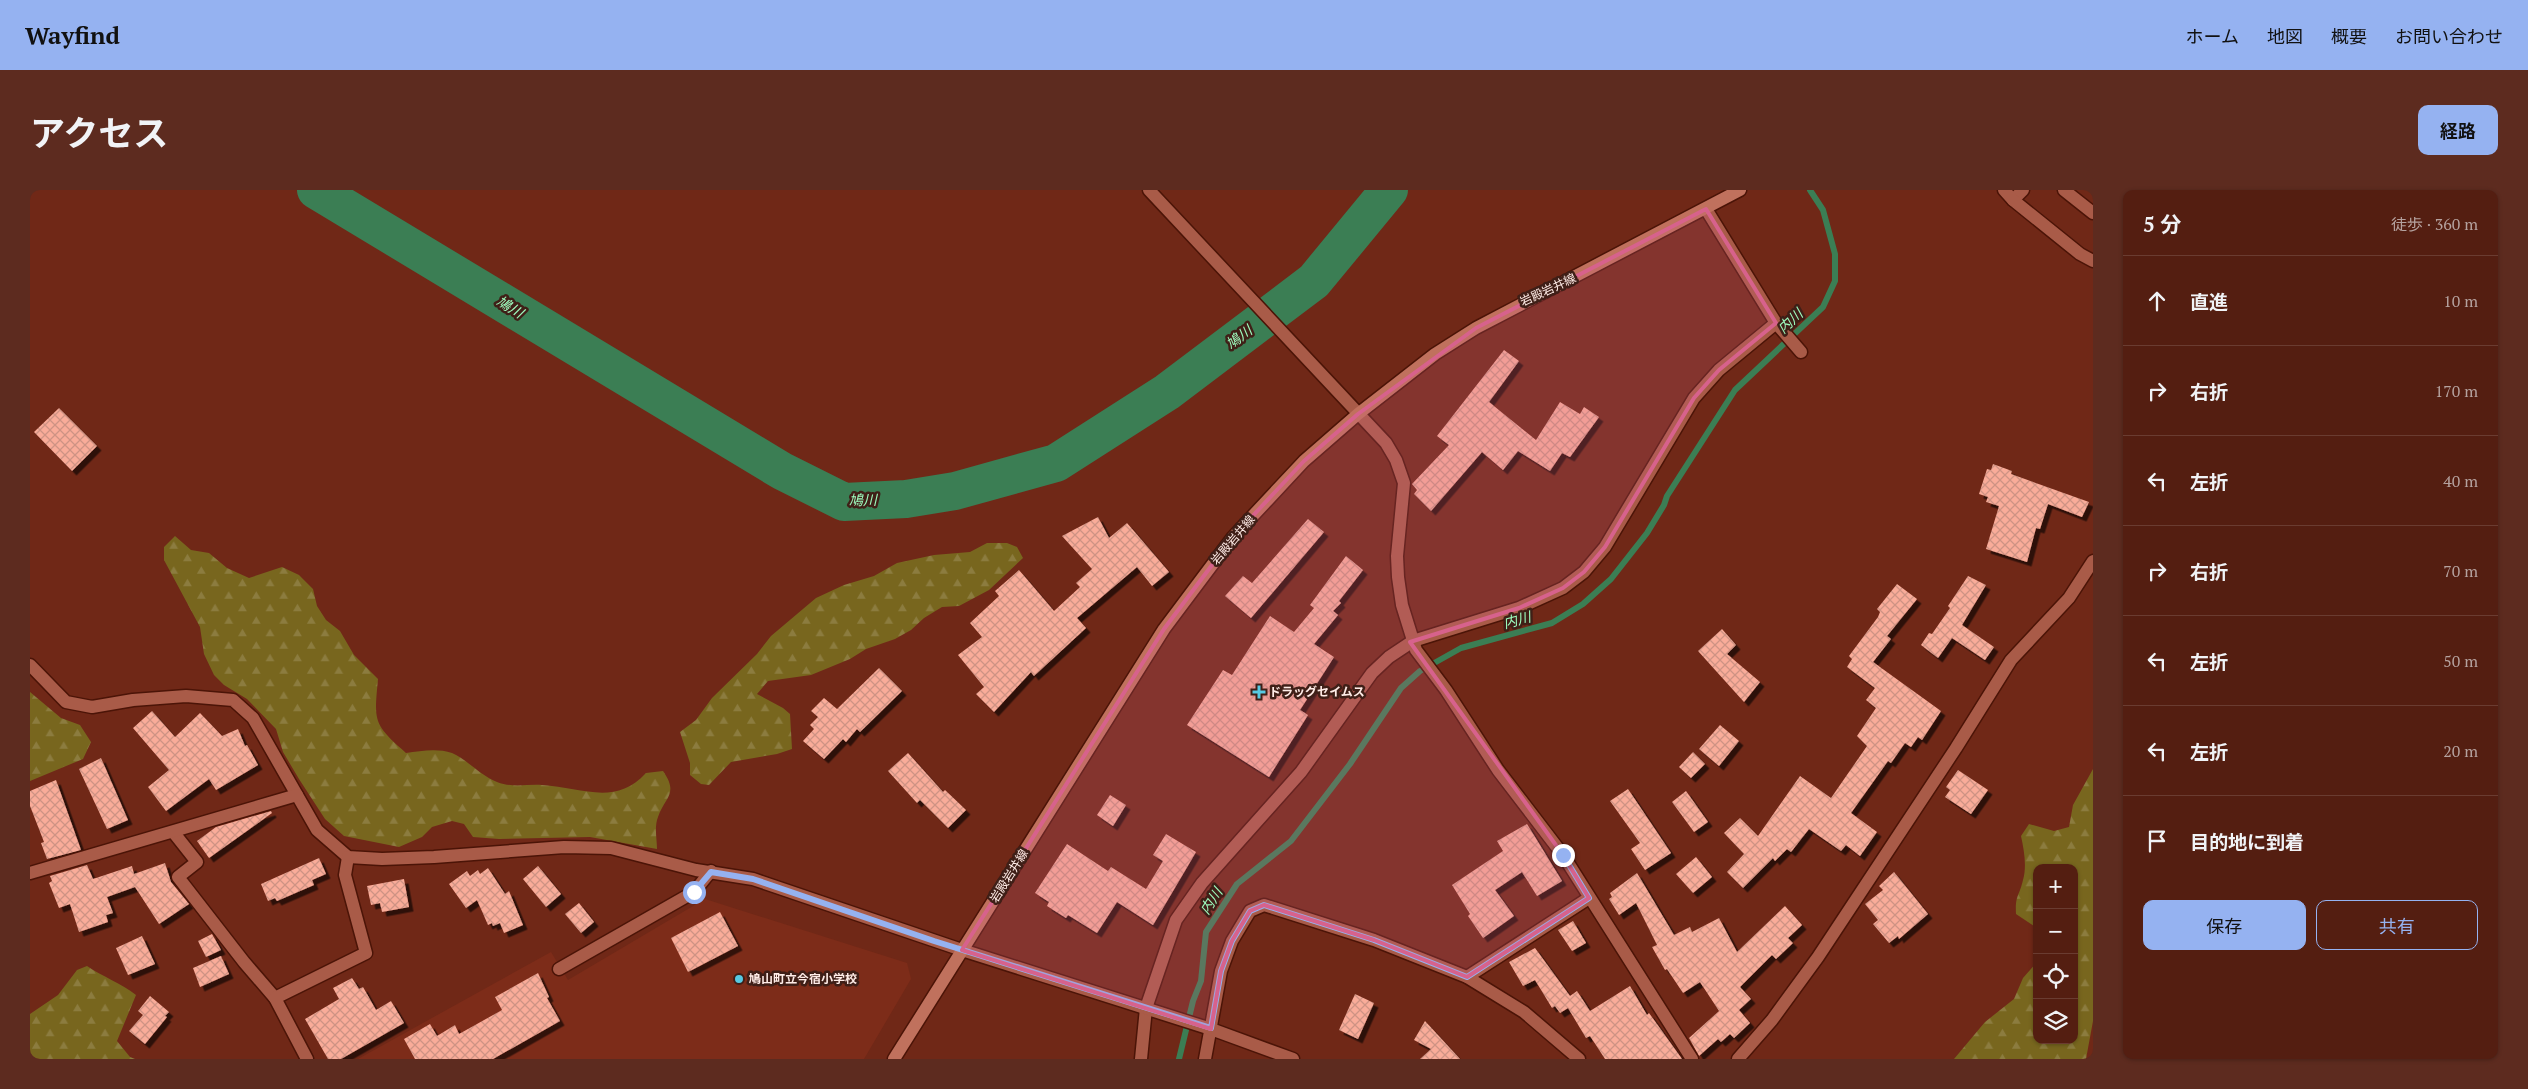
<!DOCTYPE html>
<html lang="ja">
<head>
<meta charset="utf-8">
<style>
	body { margin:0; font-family:"PT Serif","Noto Sans JP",serif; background:#5d2b1f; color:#f1f3f6 }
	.controls { position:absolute; right:15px; bottom:15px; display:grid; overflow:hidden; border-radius:10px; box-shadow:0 1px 4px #0004 }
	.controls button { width:45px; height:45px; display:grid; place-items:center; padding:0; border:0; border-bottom:1px solid #6a3c31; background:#541e11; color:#f1f3f6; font:25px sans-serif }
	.stop { position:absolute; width:15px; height:15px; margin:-11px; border:4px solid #95b2f1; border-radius:50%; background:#fff }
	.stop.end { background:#95b2f1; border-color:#fff; box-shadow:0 1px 5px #0008 }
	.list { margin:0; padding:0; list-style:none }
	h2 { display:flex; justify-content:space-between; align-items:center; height:65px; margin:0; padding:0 20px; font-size:21px }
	h2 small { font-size:16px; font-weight:400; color:#b5a29f }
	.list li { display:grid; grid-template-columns:32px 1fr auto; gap:15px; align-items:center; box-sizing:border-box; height:90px; padding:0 20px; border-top:1px solid #6a3c31 }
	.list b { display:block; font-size:19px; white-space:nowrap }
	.list em { font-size:16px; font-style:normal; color:#b5a29f }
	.actions { display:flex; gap:10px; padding:15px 20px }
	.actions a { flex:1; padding:11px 0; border:1px solid #95b2f1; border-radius:10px; text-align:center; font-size:18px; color:#95b2f1 }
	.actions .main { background:#95b2f1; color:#111 }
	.icon { flex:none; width:28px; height:28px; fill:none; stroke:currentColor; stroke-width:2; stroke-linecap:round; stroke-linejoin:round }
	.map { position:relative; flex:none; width:2063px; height:869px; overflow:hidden; border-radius:10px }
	header { display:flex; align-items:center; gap:30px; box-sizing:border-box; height:70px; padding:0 25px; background:#95b2f1; color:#111 }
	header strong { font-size:24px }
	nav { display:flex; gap:28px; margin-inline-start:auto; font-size:18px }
	.intro { display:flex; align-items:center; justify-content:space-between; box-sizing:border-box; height:120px; padding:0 30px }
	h1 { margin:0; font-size:35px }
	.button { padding:12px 22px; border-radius:10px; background:#95b2f1; color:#111; font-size:18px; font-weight:700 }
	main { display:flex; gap:30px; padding:0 30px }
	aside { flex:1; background:#541e11; border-radius:10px; box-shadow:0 1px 4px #0004 }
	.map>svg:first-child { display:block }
	.built { fill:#7d2c19 }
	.forest { fill:url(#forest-firs) }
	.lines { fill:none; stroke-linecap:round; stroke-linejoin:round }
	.stream { stroke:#3b7e54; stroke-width:6 }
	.river { stroke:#3b7e54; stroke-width:38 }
	.building { fill:url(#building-cross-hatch); filter:url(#shadow) }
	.minor-casing { stroke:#4b1407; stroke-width:15 }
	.tertiary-casing { stroke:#4b1407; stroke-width:15 }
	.secondary-casing { stroke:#4b1407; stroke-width:15 }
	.minor { stroke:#a95b48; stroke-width:12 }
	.tertiary { stroke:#a95b48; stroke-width:12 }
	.secondary { stroke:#c0715d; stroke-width:12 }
	.route { stroke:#95b2f1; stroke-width:6 }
	.marked { fill:#d7628c; fill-opacity:0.2; stroke:#d7628c; stroke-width:4; stroke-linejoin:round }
	.poi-dot { fill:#57c9e2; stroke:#3f1f17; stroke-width:2 }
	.labels { text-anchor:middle; stroke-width:5; stroke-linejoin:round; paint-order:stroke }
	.street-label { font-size:12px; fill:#ffece7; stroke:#3f1f17 }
	.poi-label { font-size:12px; font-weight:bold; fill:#ffece7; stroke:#3f1f17; text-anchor:start }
	.water-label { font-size:14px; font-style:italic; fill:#9efdbf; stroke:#3f1f17 }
</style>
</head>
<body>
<header>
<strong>Wayfind</strong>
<nav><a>ホーム</a><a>地図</a><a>概要</a><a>お問い合わせ</a></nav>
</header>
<div class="intro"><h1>アクセス</h1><a class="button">経路</a></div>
<main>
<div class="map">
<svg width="2063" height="869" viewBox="0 0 2063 869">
	<defs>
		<pattern id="forest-firs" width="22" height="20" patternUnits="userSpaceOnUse" patternTransform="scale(1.25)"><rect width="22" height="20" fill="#78661e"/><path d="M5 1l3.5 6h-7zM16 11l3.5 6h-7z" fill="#8c7c3f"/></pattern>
		<pattern id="building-cross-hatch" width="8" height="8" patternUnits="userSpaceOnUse" patternTransform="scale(1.25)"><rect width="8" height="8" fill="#f9ac99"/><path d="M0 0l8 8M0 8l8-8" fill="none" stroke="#ce9384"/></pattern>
		<filter id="shadow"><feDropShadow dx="4.5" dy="4.5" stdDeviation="0" flood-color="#0009"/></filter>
	</defs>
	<rect width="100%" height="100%" fill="#702817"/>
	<path class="built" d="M675,709L877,773L881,789L834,869H328L521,762L538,790Z"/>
	<g class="forest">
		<path d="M145,346L161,360L179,363L197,378L219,388L252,377L269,385L283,399L287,416L296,430L310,441L324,465L348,489C344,532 343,534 376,563C391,561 407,558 422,563C435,568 451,586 467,592C482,598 497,594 512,595C551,597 585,617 616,583L633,581C649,604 635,607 628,627C624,637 627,649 627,659L560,647L469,649L443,647L434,634L422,631L402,637L392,647L369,657L314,646L295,629L269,589L253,562L246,539L217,509L194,495L184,485L174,464L170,437L134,370V357Z"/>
		<path d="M957,353H977L987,357L993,368L959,400L929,416L912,417L894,428L881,440L865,449L836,459L820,469L781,485L738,491L727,504L753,518L760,524L762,559L747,564L701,572L679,595L671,594L660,585V573L650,542L666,530L682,508L727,464L741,446L786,408L814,395L844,386L867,373L904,365L940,362Z"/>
		<path d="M0,502L31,528L50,535L61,552L53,569L0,591Z"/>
		<path d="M2063,579V831L2056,869H1924L1955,832L1984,809L1993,788L2007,772V850H2044V678H2007V738L1986,724C1985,705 1989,707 1993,690C1997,676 1994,660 1991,646L1999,634L2024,641L2039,637L2043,615Z"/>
		<path d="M57,776C73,787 91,793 106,805L87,851L100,867L105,869H0V824L28,805L47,780Z"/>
	</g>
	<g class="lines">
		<path class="stream" d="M1149,869L1163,811L1171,791L1176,742L1207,694L1261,651L1320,574L1371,498L1390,481L1431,458L1522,433L1553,414L1581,389L1617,343L1634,315L1637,306L1705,200L1793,117L1805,91V64L1793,20L1780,0"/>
		<path class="river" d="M286,0L752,281L814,312L876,309L925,301L1026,273L1137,202L1284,91L1359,0"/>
	</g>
	<g class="building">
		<path d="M1474,160L1489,171L1459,212L1506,250L1530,212L1550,224L1554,217L1569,227L1540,267L1532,263L1520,281L1488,261L1473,280L1452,262L1401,321L1384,304L1387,300L1382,294L1419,255L1407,246Z"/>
		<path d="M29,218L67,256L42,281L4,242Z"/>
		<path d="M1963,274L1982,281L1981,284L2059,312L2052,327L2018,314L2010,339L2006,338L1997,372L1956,359L1969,316L1956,312L1958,307L1949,304L1957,279L1961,280Z"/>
		<path d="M1068,327L1079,348L1097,333L1139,382L1122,396L1107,377L1047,428L1056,438L1004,486L1001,482L964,522L946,504L954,497L928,465L952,447L940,433L969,406L965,401L989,380L1024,421L1050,397L1046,393L1062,379L1032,346Z"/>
		<path d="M1278,329L1294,342L1221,428L1195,406L1213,386L1222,393Z"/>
		<path d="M1316,366L1333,380L1309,411L1311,413L1303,421L1308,425L1284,454L1304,467L1270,520L1278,525L1239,587L1157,535L1193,480L1202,485L1240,426L1264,442L1284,418L1280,415Z"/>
		<path d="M1938,386L1956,395L1932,435L1964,457L1955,470L1922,448L1908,468L1891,455L1899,443L1902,444L1920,418L1918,416Z"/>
		<path d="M1867,394L1887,409L1857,446L1861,449L1843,472L1911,521L1892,550L1888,547L1881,557L1875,553L1861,573L1858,571L1821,623L1847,642L1830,666L1816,655L1811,661L1779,639L1761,662L1757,659L1745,671L1743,668L1713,698L1697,682L1714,664L1694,643L1710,628L1728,646L1770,586L1801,608L1837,556L1827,546L1846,518L1836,510L1845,498L1817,477L1822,469L1819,466L1848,427L1850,422L1847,419Z"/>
		<path d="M1692,439L1706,455L1697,464L1730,492L1714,512L1668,461Z"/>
		<path d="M849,478L872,501L830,542L827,539L816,552L813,549L794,569L773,551L784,539L780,535L788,527L781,521L794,508L807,519Z"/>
		<path d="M122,521L145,547L170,523L192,546L208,539L215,556L217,555L228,575L186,600L179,589L136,621L118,597L139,580L103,538Z"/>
		<path d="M1690,535L1709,551L1689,576L1669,559Z"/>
		<path d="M1663,562L1675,574L1661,588L1649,577Z"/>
		<path d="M878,563L913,602L915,600L936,620L918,638L890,610L887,613L858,581Z"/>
		<path d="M71,568L98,630L77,639L49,579Z"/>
		<path d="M1928,580L1958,600L1941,624L1915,607L1920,600L1916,597Z"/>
		<path d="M26,590L51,660L17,669L11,653L14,652L0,616V601Z"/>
		<path d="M1598,599L1641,663L1615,680L1601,659L1610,653L1580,611Z"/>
		<path d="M1656,601L1678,632L1664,642L1642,612Z"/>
		<path d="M1080,605L1096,615L1083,636L1067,625Z"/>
		<path d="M241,621L242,623L179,668L167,651L186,637Z"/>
		<path d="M1497,634L1532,691L1507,706L1492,682L1465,700L1484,726L1453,748L1438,726L1440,724L1422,695L1473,661L1467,651Z"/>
		<path d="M1136,644L1166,662L1123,735L1087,712L1067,743L1038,725L1036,728L1017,716L1019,712L1005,703L1037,654L1078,681L1081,677L1116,699L1133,671L1123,665Z"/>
		<path d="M1666,667L1682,687L1663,703L1646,684Z"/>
		<path d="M289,668L296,684L282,690L284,695L247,711L245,708L238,711L231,694Z"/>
		<path d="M135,673L141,692L159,714L129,734L105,697L77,707L83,723L76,725L78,732L49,742L40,714L29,718L19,693L22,691L20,686L57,675L63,689L102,676L104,684Z"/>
		<path d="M508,676L531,704L516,717L493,689Z"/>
		<path d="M458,678L475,704L479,701L493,735L474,743L470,733L463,736L462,733L458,735L447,710L436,718L419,694L437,681L440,686L448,680L450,684Z"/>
		<path d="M1864,682L1898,724L1869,749L1868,746L1859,753L1843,734L1848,730L1835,714L1853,700L1849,696Z"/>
		<path d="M1607,683L1644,745L1660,737L1662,742L1689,728L1707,762L1755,716L1772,735L1758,748L1763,753L1746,769L1742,765L1710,797L1721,809L1709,820L1720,833L1704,848L1700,844L1691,852L1688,849L1669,866L1659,848L1689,821L1670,792L1653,803L1637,779L1635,780L1622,757L1627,755L1606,713L1589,725L1579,709L1582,707L1580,703Z"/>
		<path d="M374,689L379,717L352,722L350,713L341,715L337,696Z"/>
		<path d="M549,713L564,732L551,743L535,724Z"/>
		<path d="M690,722L708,756L658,782L641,748Z"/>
		<path d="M1543,731L1556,753L1542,761L1528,740Z"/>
		<path d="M182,744L191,760L176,767L168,751Z"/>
		<path d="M112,746L125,774L98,785L86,758Z"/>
		<path d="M1505,758L1540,806L1547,801L1560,821L1600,796L1617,825L1619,823L1652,869H1575L1560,846L1556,848L1538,818L1530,823L1525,816L1522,818L1505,790L1493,796L1479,772Z"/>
		<path d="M191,766L199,784L170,797L163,778Z"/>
		<path d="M508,783L519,807L517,808L530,831L463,869H385L374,849L400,834L407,846L425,835L429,844L472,820L465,807Z"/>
		<path d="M322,788L329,799L333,797L346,820L361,811L374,833L311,869H298L275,829L309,809L303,798Z"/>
		<path d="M1325,804L1344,813L1328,849L1309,840Z"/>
		<path d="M120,806L139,822L135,826L137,827L115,854L99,841L113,825L108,821Z"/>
		<path d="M1395,831L1430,869H1390L1401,859L1384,850Z"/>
	</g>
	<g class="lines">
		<g class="minor-casing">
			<g id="minor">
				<path d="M1119,0L1356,253L1366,270L1374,293L1367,366L1368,387L1372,415L1386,460L1416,500L1468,580L1533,665L1662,869"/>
				<path d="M2034,0L2063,23"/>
				<path d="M1983,10L1993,0"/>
				<path d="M1746,133L1771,162"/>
				<path d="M0,475L36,512L62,517L103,510L156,506L203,510L223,528L287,640L318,667L352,669L404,667L534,657L581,658L666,680L723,689L932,760"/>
				<path d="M144,643L167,672L148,687L214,772L245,808"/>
				<path d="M0,683L267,605"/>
				<path d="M529,779L664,702L681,681"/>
				<path d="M1437,787L1559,708"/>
				<path d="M277,869L245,808L336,763L315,685L318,667"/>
				<path d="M1111,869L1116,818L1146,730L1172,693L1271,582L1342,483L1359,467L1383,451L1489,418L1533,398L1554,382L1575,357L1664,208L1689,180L1746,133L1676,19"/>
				<path d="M1175,869L1191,781L1202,751L1220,721L1234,715L1344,750L1437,787L1494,822L1549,869"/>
				<path d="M1708,869L1742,830L1788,767L1926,558L1981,470L2039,408L2063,371"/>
			</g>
		</g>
		<g class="tertiary-casing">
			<g id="tertiary">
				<path d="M1974,0L1983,10L2050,64L2063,71"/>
				<path d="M932,760L1181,839L1263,869"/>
			</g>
		</g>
		<g class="secondary-casing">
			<path id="secondary" d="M864,869L1134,439L1203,347L1274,271L1328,224L1405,164L1446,138L1710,0"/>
		</g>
		<use href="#minor" class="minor"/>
		<use href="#tertiary" class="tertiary"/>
		<use href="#secondary" class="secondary"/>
	</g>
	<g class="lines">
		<path class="route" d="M664,702L681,682L723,689L904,751L1181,838L1191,781L1202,751L1220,721L1234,715L1344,750L1437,787L1559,708L1533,665"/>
	</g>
	<path class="marked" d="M1676,19L1746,133L1689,180L1664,208L1575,357L1554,382L1533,398L1489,418L1380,452L1533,665L1559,708L1437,787L1344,750L1234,715L1220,721L1202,751L1191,781L1181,839L932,760L1134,439L1203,347L1274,271L1328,224L1446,138Z"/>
	<g class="poi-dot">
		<path d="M1226.5 494.5h5v5h5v5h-5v5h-5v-5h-5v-5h5z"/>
		<circle cx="709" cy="789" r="5"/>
	</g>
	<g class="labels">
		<g class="street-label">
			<text transform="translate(1518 100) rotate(-25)" y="4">岩殿岩井線</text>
			<text transform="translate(1203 350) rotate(-50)" y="4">岩殿岩井線</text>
			<text transform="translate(979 686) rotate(-58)" y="4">岩殿岩井線</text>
		</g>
		<g class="poi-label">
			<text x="1239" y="506">ドラッグセイムス</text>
			<text x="719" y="793">鳩山町立今宿小学校</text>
		</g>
		<g class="water-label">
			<text transform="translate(480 117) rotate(31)" y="5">鳩川</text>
			<text transform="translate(1760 131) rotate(-43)" y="5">内川</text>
			<text transform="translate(1209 147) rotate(-37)" y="5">鳩川</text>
			<text transform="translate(833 310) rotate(-1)" y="5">鳩川</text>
			<text transform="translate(1487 430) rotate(-15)" y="5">内川</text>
			<text transform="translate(1181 711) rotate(-57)" y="5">内川</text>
		</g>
	</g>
</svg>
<div class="controls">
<button>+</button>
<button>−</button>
<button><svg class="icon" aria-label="locate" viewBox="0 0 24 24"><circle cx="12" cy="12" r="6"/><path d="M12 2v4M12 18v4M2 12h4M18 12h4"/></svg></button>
<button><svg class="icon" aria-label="layers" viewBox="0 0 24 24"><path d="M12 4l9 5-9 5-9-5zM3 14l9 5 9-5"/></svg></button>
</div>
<div class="stop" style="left:664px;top:702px"></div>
<div class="stop end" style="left:1533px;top:665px"></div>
</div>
<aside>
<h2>5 分<small>徒歩 · 360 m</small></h2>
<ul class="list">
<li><svg class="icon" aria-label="ahead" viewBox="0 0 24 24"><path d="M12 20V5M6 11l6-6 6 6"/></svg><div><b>直進</b></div><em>10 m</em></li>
<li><svg class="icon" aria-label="right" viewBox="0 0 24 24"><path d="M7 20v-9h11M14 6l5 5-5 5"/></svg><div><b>右折</b></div><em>170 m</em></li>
<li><svg class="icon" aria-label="left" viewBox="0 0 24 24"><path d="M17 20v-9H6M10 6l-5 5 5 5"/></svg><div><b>左折</b></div><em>40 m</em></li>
<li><svg class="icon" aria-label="right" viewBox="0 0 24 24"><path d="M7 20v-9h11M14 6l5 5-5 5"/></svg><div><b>右折</b></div><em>70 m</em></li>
<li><svg class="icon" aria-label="left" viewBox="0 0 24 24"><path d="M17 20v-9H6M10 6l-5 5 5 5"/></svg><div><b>左折</b></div><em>50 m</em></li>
<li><svg class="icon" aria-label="left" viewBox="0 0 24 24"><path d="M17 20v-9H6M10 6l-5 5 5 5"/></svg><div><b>左折</b></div><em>20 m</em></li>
<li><svg class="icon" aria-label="arrive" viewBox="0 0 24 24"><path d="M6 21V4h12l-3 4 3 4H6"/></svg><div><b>目的地に到着</b></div></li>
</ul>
<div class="actions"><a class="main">保存</a><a>共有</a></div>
</aside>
</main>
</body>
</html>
